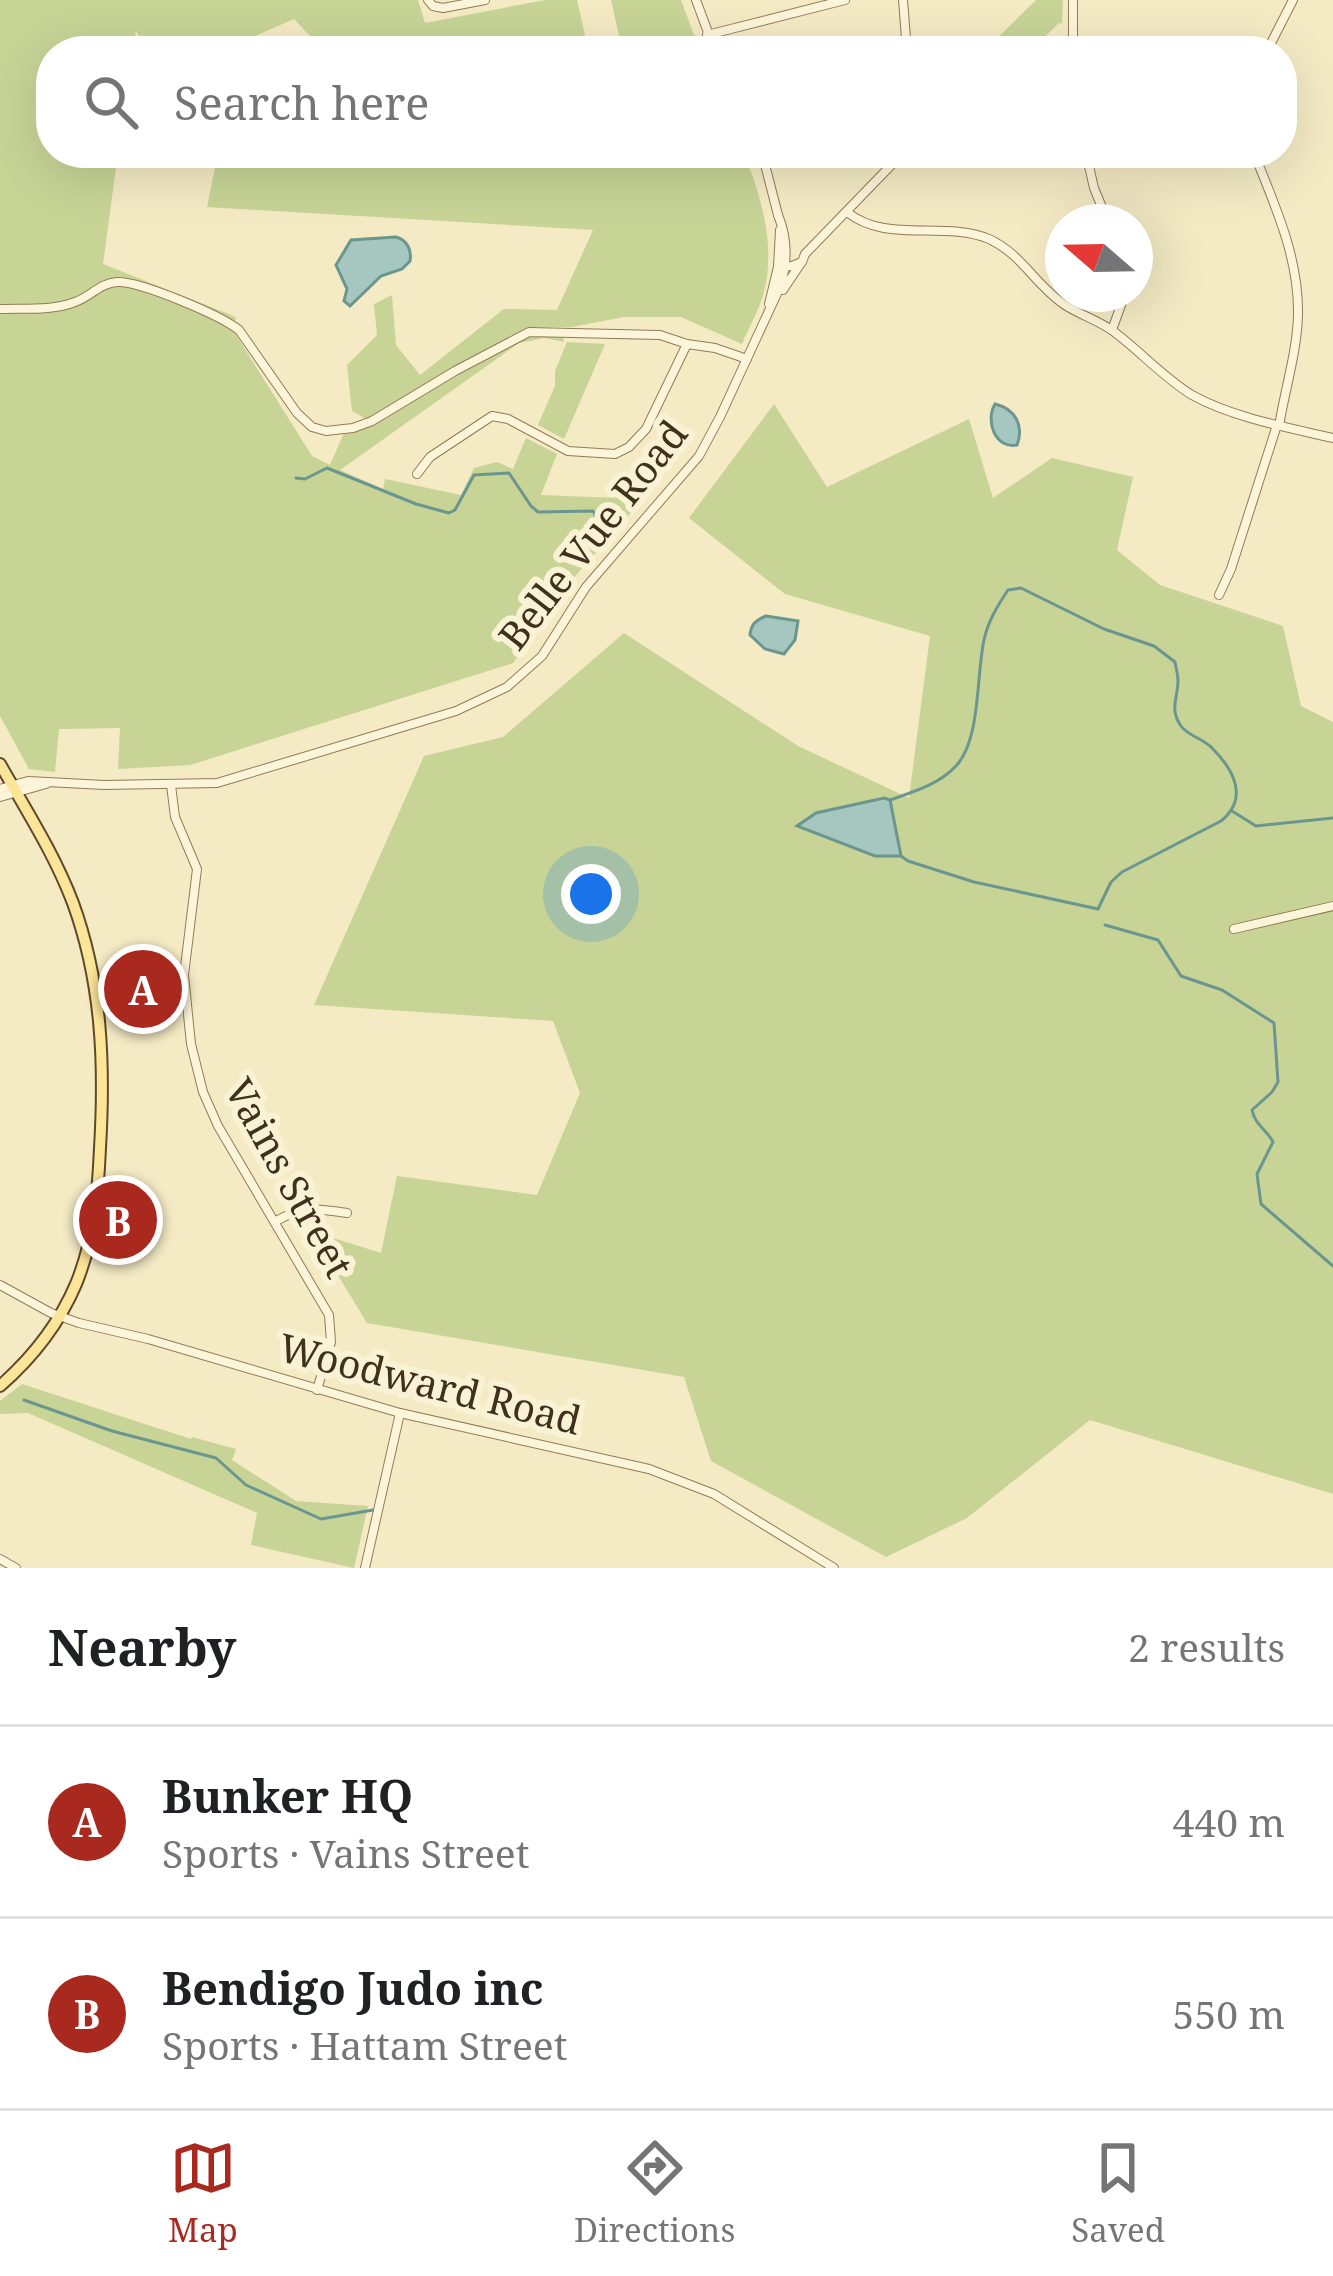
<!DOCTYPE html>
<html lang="en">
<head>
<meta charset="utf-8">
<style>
	body { margin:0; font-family:"Noto Serif",serif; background:#f6f6f6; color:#202124 }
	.compass { position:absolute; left:1045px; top:204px; width:108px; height:108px; border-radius:50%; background:#fff; box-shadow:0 12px 48px #0002; rotate:290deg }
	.you { position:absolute; left:591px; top:894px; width:42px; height:42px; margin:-30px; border:9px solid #fff; border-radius:50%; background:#1a73e8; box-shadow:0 0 0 18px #1a73e833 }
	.badge { display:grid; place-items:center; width:78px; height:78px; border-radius:50%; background:#a9291f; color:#fff; font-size:39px; font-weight:700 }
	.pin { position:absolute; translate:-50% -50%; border:6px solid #fff; box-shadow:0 3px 12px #0006 }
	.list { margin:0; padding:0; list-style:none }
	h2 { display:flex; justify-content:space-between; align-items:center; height:156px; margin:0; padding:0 48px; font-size:51px }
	h2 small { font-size:39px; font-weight:400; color:#757577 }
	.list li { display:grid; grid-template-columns:78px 1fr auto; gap:36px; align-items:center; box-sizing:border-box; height:192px; padding:0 48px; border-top:3px solid #e0e0e0 }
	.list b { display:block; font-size:45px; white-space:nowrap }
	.list p { margin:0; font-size:39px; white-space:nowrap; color:#757577 }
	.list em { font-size:39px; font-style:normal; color:#757577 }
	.icon { flex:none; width:66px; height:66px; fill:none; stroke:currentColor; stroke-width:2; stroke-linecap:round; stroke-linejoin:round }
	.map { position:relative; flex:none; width:1333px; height:1568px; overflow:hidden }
	.search { position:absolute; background:#fff; box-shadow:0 12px 48px #0002; left:36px; right:36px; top:36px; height:132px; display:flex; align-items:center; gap:30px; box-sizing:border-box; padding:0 42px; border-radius:48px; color:#757577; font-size:45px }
	.sheet { height:540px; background:#fff }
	nav { display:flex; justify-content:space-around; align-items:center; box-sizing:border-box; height:168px; border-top:3px solid #e0e0e0; background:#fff; font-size:33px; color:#757577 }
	nav a { display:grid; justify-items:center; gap:6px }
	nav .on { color:#a9291f }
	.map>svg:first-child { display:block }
	.green { fill:#c7d496 }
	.water { fill:#a6c7c0; stroke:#6b968f; stroke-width:3 }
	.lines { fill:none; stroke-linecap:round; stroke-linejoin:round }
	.stream { stroke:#6b968f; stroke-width:3 }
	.minor-casing { stroke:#927b57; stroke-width:10 }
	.major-casing { stroke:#5f482c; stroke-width:14 }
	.minor { stroke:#fdf5d9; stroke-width:8 }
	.major { stroke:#fbe598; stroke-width:10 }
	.labels { text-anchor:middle; stroke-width:12; stroke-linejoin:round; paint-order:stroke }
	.street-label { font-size:39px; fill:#40311d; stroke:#faf2d5 }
</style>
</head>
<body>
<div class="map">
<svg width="1333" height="1568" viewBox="0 0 1333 1568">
	<rect width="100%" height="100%" fill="#f4eac4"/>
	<g class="green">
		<path d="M0,0H418L425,23L545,0H577L587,44L622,49L611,0H681L700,51H287L293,47H311L310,36L294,19L253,37L273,45L275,51H139V36L136,31L132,51H51V153H118L103,264L236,317L233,330L312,456L330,465L344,433L367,426L461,371L534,333L563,337L564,342L545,338L519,343L340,470L383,489L385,479L461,495L474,468L497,462L513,469L526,438L557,454L541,495L643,499L577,574L513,663L190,765L118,769L120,728L59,729L55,772L29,769L0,716Z"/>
		<path d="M1036,0H1063L1062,24L1059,23L1030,51H984Z"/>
		<path d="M218,153H744C761,197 776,244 764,292C759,310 749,327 742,344L681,317H624L572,327H527L368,420L352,411L347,365L377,335L374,304L392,295L396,345L420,375L504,309L557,310L593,230L207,207Z"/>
		<path d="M567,342L605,344L564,439L538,425L555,386V371Z"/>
		<path d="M774,404L827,487L969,419L993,498L1052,458L1133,477L1117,550L1160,585L1283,626L1301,706L1333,722V1494L1090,1420L967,1518L886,1557L711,1461L684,1377L367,1323L311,1231L381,1253L397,1176L537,1195L580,1093L553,1021L314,1005L424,756L503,737L624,633L798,746L909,798L930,636L785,594L689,518Z"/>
		<path d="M22,1384L191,1439L192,1437L236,1449L232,1460L296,1501L368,1506L354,1568L251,1545L257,1513L28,1413L0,1414V1401Z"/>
	</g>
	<g class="water">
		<path d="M396,237C407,240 412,250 410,261L402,269L381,276L350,306L344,301L347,289L336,265L351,240Z"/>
		<path d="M995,404C1016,409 1024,426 1017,445C995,449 985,421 995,404Z"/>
		<path d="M766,616L798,621L795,640L784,654L765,649L750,635C751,624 756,620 766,616Z"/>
		<path d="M884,798L890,800L901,856H875L797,826L816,813Z"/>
	</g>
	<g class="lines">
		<g class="stream">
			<path d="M296,478L305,479L327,468L416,504L449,513L455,510L474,475L509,473L531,506L538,512L593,511L595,514L596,549"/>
			<path d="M890,800C913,792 938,785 956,766C981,739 976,676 984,640C988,621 998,605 1008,590L1021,588L1104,629L1154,646L1175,662C1176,668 1178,674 1178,681C1178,698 1169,709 1181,726C1188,736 1204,739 1212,748C1234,770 1249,798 1221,821L1122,872L1111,882L1098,909L974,882L908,861L901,856"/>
			<path d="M1232,811L1256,826L1333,818"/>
			<path d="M1105,925L1158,940L1181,976L1222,990L1274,1023L1278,1082L1272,1092L1252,1110C1255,1125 1266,1129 1273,1142L1257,1174L1261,1204L1333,1266"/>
			<path d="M24,1400L112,1431L216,1458L246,1485L321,1519L373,1510"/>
		</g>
		<g class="minor-casing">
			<g id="minor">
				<path d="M428,0L433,6L443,8L485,0"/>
				<path d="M696,0L715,51"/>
				<path d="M903,0L907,51"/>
				<path d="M1073,0V51"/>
				<path d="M707,35L845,0"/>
				<path d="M1267,51L1293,0"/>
				<path d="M762,153L778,215"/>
				<path d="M1086,153L1094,188L1108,222"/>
				<path d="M1254,153C1275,206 1299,257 1298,315C1297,352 1285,389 1279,426"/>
				<path d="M847,212C886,244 944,220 989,239C1022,254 1036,286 1065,305C1080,315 1098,320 1113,331C1140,351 1164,378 1192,395C1231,417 1289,428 1333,438"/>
				<path d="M778,267L792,266L802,262L805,254L903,153"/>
				<path d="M783,290L801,263"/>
				<path d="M769,304L778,267L780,230"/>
				<path d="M0,309C24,308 52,311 75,302C90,297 100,283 117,282C140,281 220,315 239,330L297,413L312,427L326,431L353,428L372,421L455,371L529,332L660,335L687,344L715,348L747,359"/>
				<path d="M1112,330L1125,294"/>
				<path d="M417,474L430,457L492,416L508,419L568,451L615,454L629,447L646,429L687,344"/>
				<path d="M1219,595L1231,569L1277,425"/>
				<path d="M171,785L175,817L197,869L184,975L191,1044L203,1092L218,1126L329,1315L331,1342L317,1390"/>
				<path d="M0,789L28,781L104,785L217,783L456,711L507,687L542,656L586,587L699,456L720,417L780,287C788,262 788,239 778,215"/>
				<path d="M0,797L46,784"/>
				<path d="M1234,929L1333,906"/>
				<path d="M276,1221C303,1206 317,1208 347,1213"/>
				<path d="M0,1285L51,1313L79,1323L148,1339L400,1413L649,1469L714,1494L834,1568"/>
				<path d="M0,1559L16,1568"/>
				<path d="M365,1568L400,1413"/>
			</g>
		</g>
		<g class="major-casing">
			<path id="major" d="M0,764C26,810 54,853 73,903C102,983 105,1064 100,1148C98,1194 94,1240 76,1284C59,1324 32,1358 0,1386"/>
		</g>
		<use href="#minor" class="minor"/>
		<use href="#major" class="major"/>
	</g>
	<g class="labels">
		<g class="street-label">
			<text transform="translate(593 535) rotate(-52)" y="14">Belle Vue Road</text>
			<text transform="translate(289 1178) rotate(61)" y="14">Vains Street</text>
			<text transform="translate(430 1384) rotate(14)" y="14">Woodward Road</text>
		</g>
	</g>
</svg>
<svg class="compass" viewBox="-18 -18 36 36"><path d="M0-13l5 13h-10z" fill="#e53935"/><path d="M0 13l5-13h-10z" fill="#757577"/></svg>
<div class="you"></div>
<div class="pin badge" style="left:143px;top:989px">A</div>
<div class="pin badge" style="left:118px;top:1220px">B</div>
<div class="search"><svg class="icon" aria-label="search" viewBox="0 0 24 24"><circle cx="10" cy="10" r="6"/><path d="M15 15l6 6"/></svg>Search here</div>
</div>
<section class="sheet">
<h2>Nearby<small>2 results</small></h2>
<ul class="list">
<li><span class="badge">A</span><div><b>Bunker HQ</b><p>Sports · Vains Street</p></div><em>440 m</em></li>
<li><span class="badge">B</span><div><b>Bendigo Judo inc</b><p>Sports · Hattam Street</p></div><em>550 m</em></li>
</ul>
</section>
<nav>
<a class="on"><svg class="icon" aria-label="map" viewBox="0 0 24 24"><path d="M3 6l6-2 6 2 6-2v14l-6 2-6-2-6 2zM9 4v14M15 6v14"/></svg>Map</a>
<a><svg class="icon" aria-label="directions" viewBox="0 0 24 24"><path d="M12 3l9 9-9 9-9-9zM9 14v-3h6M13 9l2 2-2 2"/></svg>Directions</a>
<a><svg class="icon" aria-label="saved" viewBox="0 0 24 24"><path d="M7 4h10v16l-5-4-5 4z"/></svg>Saved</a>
</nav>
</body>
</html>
